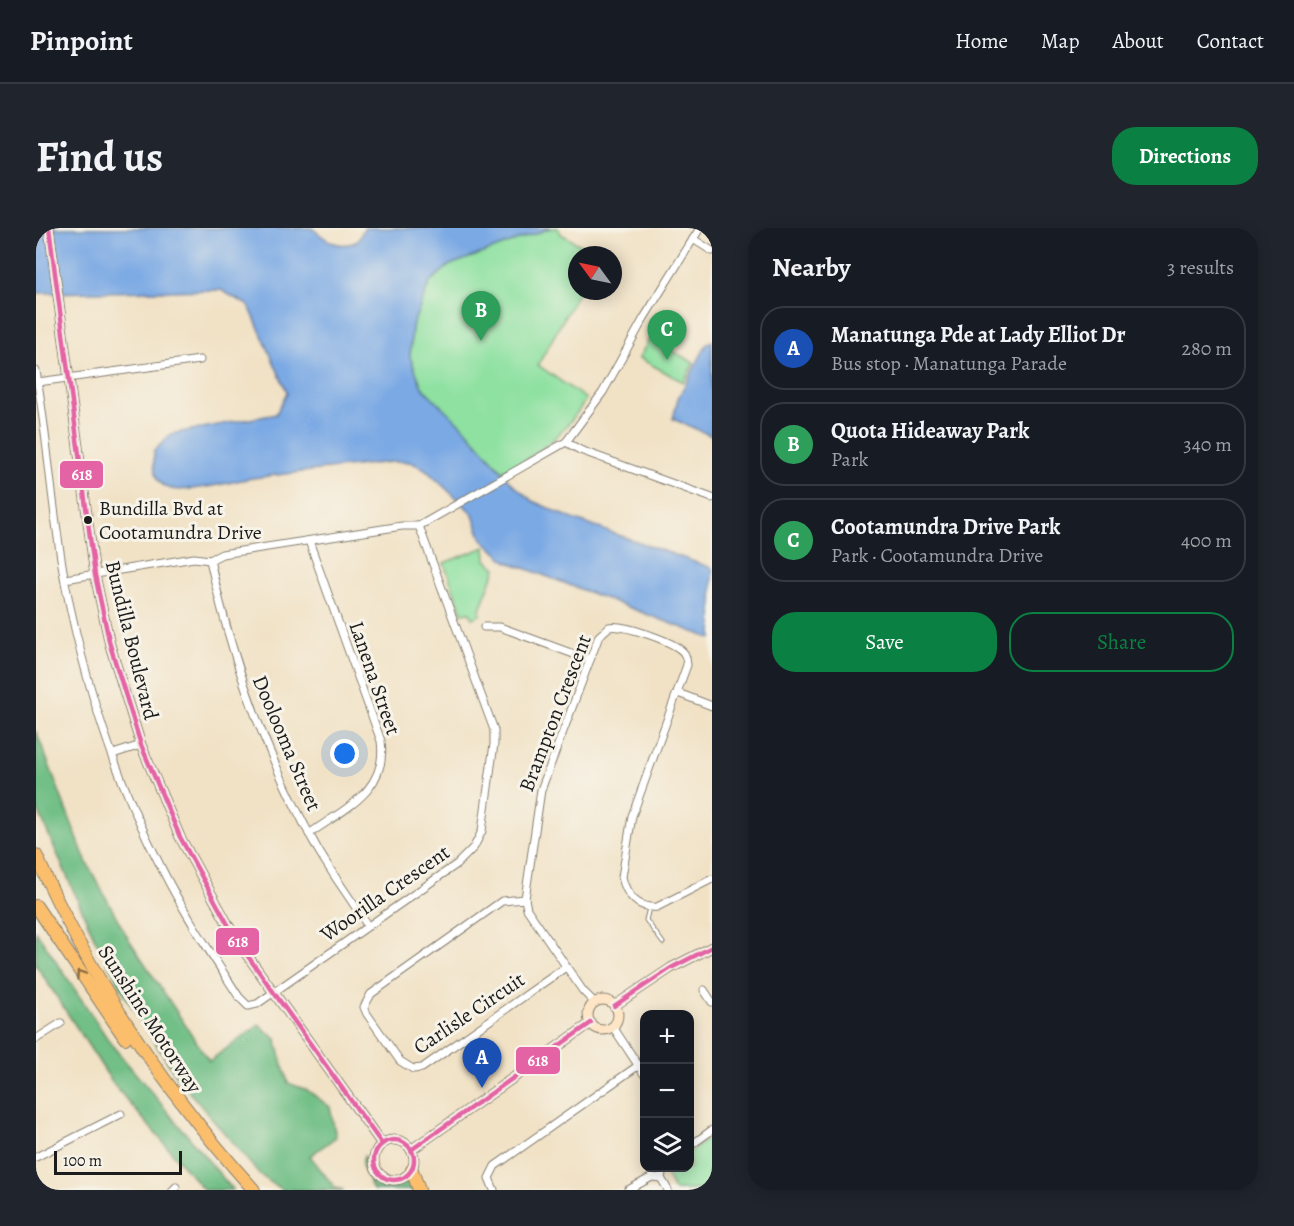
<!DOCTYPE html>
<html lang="en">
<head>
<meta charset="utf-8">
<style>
	body { margin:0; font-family:Alegreya,serif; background:#20242c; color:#f1f3f6 }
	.controls { position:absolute; right:18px; bottom:18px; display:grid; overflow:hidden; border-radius:12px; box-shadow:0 3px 15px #0003 }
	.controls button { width:54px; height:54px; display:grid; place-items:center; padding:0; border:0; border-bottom:2px solid #363941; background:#171b24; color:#f1f3f6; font:30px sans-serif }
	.compass { position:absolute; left:532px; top:18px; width:54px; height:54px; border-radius:50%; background:#171b24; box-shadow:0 3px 15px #0003; rotate:303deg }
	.scale { position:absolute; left:18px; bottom:15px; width:128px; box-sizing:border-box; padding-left:6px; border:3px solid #1c1c1c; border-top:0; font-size:16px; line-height:21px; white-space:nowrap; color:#1c1c1c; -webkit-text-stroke:4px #f7f3e8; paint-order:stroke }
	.you { position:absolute; left:309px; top:526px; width:21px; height:21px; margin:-15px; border:4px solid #fff; border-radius:50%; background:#1a73e8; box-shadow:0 0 0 9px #1a73e833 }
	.badge { display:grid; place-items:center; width:39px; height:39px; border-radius:50%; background:#0b8043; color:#fff; font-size:20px; font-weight:700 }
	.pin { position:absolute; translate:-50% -50px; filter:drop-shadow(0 2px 3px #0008) }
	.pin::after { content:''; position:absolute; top:32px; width:21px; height:18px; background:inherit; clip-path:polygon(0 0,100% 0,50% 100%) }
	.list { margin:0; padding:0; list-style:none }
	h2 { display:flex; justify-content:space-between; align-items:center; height:78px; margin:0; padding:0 24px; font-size:26px }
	h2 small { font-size:20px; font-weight:400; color:#9ea1a6 }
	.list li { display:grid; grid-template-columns:39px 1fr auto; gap:18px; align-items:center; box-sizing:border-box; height:84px; margin:0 12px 12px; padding:0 12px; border:2px solid #363941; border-radius:24px }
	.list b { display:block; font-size:22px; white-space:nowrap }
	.list p { margin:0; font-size:20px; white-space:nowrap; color:#9ea1a6 }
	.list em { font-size:20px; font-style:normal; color:#9ea1a6 }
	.actions { display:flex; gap:12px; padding:18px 24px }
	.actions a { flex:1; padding:14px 0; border:2px solid #0b8043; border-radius:24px; text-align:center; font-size:21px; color:#0b8043 }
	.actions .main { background:#0b8043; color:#fff }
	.icon { flex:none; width:33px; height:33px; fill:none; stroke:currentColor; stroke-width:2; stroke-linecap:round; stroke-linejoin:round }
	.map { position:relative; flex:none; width:676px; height:962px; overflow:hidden; border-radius:24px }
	header { display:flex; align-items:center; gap:36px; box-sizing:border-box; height:84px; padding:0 30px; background:#171b24; border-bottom:2px solid #363941 }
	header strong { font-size:28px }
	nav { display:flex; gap:33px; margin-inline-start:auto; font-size:21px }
	.intro { display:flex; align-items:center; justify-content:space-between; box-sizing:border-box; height:144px; padding:0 36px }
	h1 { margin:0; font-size:42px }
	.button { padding:15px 27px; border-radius:24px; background:#0b8043; color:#fff; font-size:21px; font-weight:700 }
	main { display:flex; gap:36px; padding:0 36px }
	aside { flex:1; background:#171b24; border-radius:24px; box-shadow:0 3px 15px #0003 }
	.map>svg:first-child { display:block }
	.green { fill:#8ee1a1; stroke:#557e5e; stroke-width:1.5 }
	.forest { fill:#72bf87; stroke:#476e52; stroke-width:1.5 }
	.water { fill:#7aa9e4; stroke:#4b6280; stroke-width:1.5 }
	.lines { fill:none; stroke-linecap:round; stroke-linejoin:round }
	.lane-casing { stroke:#867f71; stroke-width:5 }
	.street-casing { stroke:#867f71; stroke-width:9 }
	.secondary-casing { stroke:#867f71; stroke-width:11 }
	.highway-casing { stroke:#867f71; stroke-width:14 }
	.lane { stroke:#fff; stroke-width:3 }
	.street { stroke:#fff; stroke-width:7 }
	.secondary { stroke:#fde5c5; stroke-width:9 }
	.highway { stroke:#fabe6d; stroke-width:12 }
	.bus-1-casing { stroke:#f7f3e8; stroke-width:9 }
	.bus-1 { stroke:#e463a4; stroke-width:4.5 }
	.oneway { stroke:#8b6d44 }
	.bus-dot { fill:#1c1c1c; stroke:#f7f3e8; stroke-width:2 }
	.labels { text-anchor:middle; stroke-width:6; stroke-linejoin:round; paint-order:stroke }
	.bus-label { font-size:20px; fill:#1c1c1c; stroke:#f7f3e8; text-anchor:start }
	.street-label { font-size:21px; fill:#1c1c1c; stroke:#f7f3e8 }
	.line-badge { stroke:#f7f3e8; stroke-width:2 }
	.badge-label { font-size:16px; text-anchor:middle; font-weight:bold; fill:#fff }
</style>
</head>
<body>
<header>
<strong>Pinpoint</strong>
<nav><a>Home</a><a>Map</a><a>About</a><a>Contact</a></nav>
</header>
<div class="intro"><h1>Find us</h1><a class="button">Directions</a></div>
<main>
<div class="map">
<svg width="676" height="962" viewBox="0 0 676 962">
	<rect width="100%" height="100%" fill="#f7f3e8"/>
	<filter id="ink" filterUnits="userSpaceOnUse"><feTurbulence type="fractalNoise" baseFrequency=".0167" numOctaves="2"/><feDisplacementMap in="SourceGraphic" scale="12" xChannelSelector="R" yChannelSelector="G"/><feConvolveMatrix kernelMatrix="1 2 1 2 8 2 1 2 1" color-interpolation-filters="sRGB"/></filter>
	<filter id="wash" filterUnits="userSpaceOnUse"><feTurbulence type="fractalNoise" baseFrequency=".008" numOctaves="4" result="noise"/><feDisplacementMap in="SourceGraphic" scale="24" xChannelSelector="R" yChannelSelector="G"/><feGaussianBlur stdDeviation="1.35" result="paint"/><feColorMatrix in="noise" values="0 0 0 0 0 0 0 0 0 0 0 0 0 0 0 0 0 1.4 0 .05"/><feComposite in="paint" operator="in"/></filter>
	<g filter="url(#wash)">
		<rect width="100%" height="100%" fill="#f1e2c6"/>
		<g class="green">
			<path d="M515,0H522L525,6L562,27H541V63H543L502,137L550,171C531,204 502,228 467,243L386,159L374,129L376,98L394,54L414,37Z"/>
			<path d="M614,110L658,135L647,154L603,130Z"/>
			<path d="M449,319L450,332L460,340L444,381V387L436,390L434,384L426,385L408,335Z"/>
			<path d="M676,908V962H638L631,948L633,941L654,940V924Z"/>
		</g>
		<g class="forest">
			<path d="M0,503L50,633L92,710L173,833L223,797L240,811L252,855L271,862L294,879L300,909L274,928L299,960L308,962H246L224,947L143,852L92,772L58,709L0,578Z"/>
			<path d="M0,703L75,816L197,962H168L78,857L0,737Z"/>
			<path d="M328,928C332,934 332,940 336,946C344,962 364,962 375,950L378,962H337L326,937Z"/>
		</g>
		<g class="water">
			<path d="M0,0H276C291,13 303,22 322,13L328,0H515L414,37L394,54L376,98L374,129L386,159L432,204L477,256L497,273L537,291L676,340V411L470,333L446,311L436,285L389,241L374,234H355C309,239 263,244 217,250C198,253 152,265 135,261C118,257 117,238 118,223L135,206L240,186L251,164L213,78L185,62L0,65Z"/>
			<path d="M676,113V208L637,191L642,170L671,116Z"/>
		</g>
	</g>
	<g filter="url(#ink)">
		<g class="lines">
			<g class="lane-casing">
				<path id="lane" d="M613,680L610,692L627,715"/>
			</g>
			<g class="street-casing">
				<g id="street">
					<path d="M657,11L676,23"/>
					<path d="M0,143C12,212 16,284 29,354C48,452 80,552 126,641C148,685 176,727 203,769L212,778L221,776L421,636L438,619L446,603L458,516V502L383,298"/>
					<path d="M2,154L164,132"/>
					<path d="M530,214L544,222L676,270"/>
					<path d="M273,313L345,513C352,563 309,580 273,606"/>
					<path d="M174,332C196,434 230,529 281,620C296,646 315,671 331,697"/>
					<path d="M29,351L158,330L174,332L186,326L366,298H383L530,214L567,164L608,90L664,0"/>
					<path d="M448,399H464L554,432"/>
					<path d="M642,465L676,478"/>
					<path d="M77,526L105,517"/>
					<path d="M489,671L466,673L335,766L328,779L331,786L364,833L377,841L386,840L530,739"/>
					<path d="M668,762L676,774"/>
					<path d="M559,775L547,763L491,681L489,671L505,562L563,408L573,399C587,396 637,413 647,424C651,428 650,432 651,437L596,588L586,649C590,667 602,681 621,679L676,651"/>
					<path d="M577,799L608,846"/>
					<path d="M0,811L25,795"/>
					<path d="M654,918L676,902"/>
					<path d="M0,929L85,886"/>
					<path d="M627,940L625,950L632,962"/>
					<path d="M137,962L140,959"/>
					<path d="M458,962L453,950L459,938L603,837"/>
					<path d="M592,962L616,949L625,950"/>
				</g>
			</g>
			<g class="secondary-casing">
				<g id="secondary">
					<path d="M13,0L59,347L74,417L105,517L144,609L201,713L346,916"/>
					<circle cx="567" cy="787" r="15"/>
					<path d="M578,778L635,740L676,719"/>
					<circle cx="358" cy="932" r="20"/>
					<path d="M375,922L555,795"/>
				</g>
			</g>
			<g class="highway-casing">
				<g id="highway">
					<path d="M0,627C55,752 127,861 218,962"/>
					<path d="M0,678L89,810"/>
					<path d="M376,942L383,962"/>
				</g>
			</g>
			<use href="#lane" class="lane"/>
			<use href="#street" class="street"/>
			<use href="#secondary" class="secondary"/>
			<use href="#highway" class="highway"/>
			<g class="bus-1-casing">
				<g id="bus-1">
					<path d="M13,0L59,347L74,417L105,517L144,609L201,713L346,916"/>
					<path d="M578,778L635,740L676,719"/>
					<circle cx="358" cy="932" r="20"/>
					<path d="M375,922L555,795"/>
				</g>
			</g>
			<use href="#bus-1" class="bus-1"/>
		</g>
		<defs><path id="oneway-chevron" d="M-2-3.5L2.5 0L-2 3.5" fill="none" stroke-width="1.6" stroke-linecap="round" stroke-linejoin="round" transform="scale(1.5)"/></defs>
		<use class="oneway" href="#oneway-chevron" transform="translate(44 746) rotate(-124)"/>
	</g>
	<circle class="bus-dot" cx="52" cy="292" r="5"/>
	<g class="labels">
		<g class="bus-label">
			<text x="63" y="287">Bundilla Bvd at<tspan x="63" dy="24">Cootamundra Drive</tspan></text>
		</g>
		<g class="street-label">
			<text transform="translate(96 412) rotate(76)" y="7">Bundilla Boulevard</text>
			<text transform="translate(339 450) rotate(71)" y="7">Lanena Street</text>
			<text transform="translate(519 485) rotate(-69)" y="7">Brampton Crescent</text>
			<text transform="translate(251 515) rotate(67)" y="7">Doolooma Street</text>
			<text transform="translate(349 665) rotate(-35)" y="7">Woorilla Crescent</text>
			<text transform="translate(433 785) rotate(-34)" y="7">Carlisle Circuit</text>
			<text transform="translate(114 791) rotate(57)" y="7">Sunshine Motorway</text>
		</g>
	</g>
	<g class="line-badge">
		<rect x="23" y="232" width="45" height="29" rx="6" fill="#e463a4"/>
		<rect x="179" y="699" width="45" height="29" rx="6" fill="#e463a4"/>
		<rect x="479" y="818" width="46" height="29" rx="6" fill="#e463a4"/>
	</g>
	<g class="badge-label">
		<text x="46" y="252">618</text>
		<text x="202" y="719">618</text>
		<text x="502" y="838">618</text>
	</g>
</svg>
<div class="controls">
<button>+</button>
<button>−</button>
<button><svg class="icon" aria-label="layers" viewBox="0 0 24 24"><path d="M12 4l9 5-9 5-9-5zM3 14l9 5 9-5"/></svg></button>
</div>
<svg class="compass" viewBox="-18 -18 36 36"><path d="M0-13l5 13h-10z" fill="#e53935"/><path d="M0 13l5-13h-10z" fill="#9ea1a6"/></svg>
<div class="scale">100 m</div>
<div class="you"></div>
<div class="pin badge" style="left:446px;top:860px;background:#1a4fb4">A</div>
<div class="pin badge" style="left:445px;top:113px;background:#2e9e5b">B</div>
<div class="pin badge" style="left:631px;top:132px;background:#2e9e5b">C</div>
</div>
<aside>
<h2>Nearby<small>3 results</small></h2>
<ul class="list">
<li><span class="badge" style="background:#1a4fb4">A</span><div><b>Manatunga Pde at Lady Elliot Dr</b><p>Bus stop · Manatunga Parade</p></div><em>280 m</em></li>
<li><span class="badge" style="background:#2e9e5b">B</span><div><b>Quota Hideaway Park</b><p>Park</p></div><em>340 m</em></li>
<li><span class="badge" style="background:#2e9e5b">C</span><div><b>Cootamundra Drive Park</b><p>Park · Cootamundra Drive</p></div><em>400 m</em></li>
</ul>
<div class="actions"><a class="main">Save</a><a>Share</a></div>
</aside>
</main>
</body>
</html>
